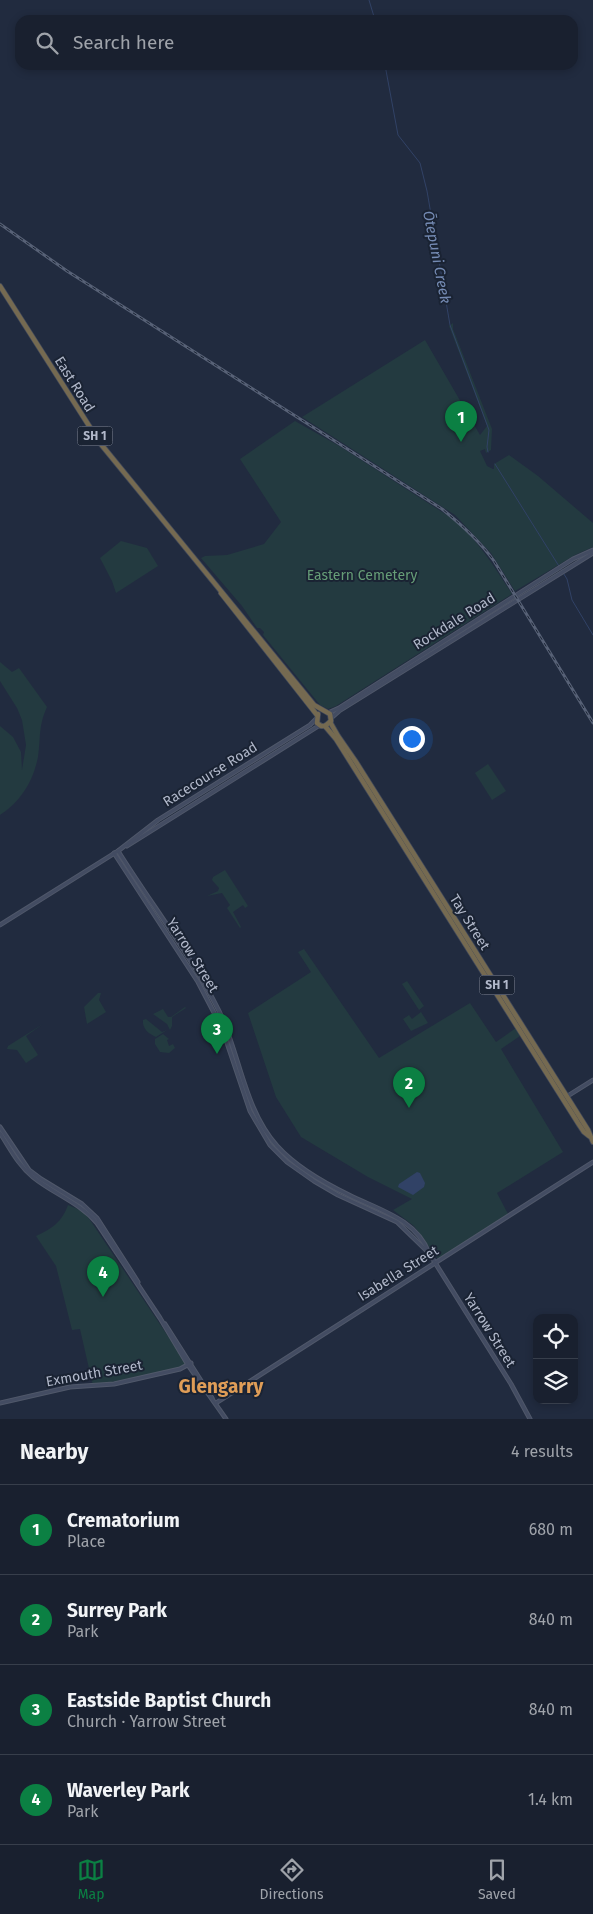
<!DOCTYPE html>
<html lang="en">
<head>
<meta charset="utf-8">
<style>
	body { margin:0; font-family:"Fira Sans",sans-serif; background:#222837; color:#f1f3f6 }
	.controls { position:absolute; right:15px; bottom:15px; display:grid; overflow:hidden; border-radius:10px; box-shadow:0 2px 8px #0003 }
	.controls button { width:45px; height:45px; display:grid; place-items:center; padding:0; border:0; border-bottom:1px solid #373e4b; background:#19202f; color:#f1f3f6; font:25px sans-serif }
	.you { position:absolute; left:411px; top:738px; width:18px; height:18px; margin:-12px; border:4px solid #fff; border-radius:50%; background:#1a73e8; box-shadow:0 0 0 8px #1a73e833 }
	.badge { display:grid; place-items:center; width:32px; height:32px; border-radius:50%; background:#0b8043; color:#fff; font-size:16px; font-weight:700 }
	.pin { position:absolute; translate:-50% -41px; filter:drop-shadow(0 1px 2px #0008) }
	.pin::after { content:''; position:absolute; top:26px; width:18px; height:15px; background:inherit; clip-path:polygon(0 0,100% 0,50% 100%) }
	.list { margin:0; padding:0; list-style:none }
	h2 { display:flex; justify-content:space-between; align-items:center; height:65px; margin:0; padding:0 20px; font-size:21px }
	h2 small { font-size:16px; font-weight:400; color:#9fa3aa }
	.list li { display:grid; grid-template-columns:32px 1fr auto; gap:15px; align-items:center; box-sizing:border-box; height:90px; padding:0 20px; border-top:1px solid #373e4b }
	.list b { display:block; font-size:19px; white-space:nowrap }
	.list p { margin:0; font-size:16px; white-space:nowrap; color:#9fa3aa }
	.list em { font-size:16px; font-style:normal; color:#9fa3aa }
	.icon { flex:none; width:28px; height:28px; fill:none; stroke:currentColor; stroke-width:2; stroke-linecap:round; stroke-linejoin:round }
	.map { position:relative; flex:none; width:593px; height:1419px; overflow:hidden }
	.search { position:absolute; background:#19202f; box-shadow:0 2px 8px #0003; left:15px; right:15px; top:15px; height:55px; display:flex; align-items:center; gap:12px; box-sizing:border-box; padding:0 18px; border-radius:15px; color:#9fa3aa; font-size:19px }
	.sheet { height:425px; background:#19202f }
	nav { display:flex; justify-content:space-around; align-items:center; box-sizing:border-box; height:70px; border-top:1px solid #373e4b; background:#19202f; font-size:14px; color:#9fa3aa }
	nav a { display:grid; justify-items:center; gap:2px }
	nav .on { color:#0b8043 }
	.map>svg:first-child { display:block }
	.green { fill:#233a40 }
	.water { fill:#314266 }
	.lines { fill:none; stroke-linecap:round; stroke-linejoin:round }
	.stream { stroke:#314266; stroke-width:1 }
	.secondary-casing { stroke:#50586a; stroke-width:5 }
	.highway-casing { stroke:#40485a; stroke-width:6 }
	.secondary { stroke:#434c62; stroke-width:3 }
	.highway { stroke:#756a51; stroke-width:4.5 }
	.rail-casing { stroke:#576176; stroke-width:3 }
	.rail { stroke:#1a2333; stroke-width:1; stroke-dasharray:4; stroke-linecap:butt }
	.labels { text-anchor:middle; stroke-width:4; stroke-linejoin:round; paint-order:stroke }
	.shield { fill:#1a2333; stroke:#848b9d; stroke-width:1 }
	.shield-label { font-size:12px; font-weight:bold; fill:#b1b8ca }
	.street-label { font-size:14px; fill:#b1b8ca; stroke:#1a2333 }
	.park-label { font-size:14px; fill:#669d77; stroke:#1a2333 }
	.water-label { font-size:15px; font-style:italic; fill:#758bb4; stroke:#1a2333 }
	.district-label { font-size:19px; font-weight:bold; fill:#df9d57; stroke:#1a2333 }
</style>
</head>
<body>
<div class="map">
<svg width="593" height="1419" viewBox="0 0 593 1419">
	<rect width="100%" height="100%" fill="#212b3f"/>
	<g class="green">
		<path d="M453,323V329L492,429L491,450L486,453L485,449L480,451L487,466L493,469H494V464L509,455L538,476L593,523V547L575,555L515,591L491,553L455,515L302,417L425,340L480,435L487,426L449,326Z"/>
		<path d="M295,421L341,447L453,519C478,540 494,566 512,594L336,706L328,709L320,705L263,635L264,632L260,628H257L242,606L201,558L205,556L227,555L264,544L281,522L240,459Z"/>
		<path d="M121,541L147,548L158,566L116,593L112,581L100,558Z"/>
		<path d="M0,662L12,672L19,668L47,707C38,727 41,737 38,757C33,782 21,801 0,815V726L13,737L21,752L22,770L26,745L22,720L17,708L0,681Z"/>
		<path d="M488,764L506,791L492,800L475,773Z"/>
		<path d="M225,870L248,906L245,908L243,905L233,912L241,927L240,928L227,908L230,905L222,893L207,896L218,891L219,888L212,880L213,877Z"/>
		<path d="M304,949L379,1058L470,1003L496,1042L516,1028L520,1036L501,1049L563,1152L497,1193L508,1214L438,1259L414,1226L393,1210L412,1199L368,1177L301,1137L276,1097L248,1013L311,972L298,952Z"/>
		<path d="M407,981L424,1006L419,1010L402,984Z"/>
		<path d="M98,993H101L99,1000L106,1012L87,1024L84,1007Z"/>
		<path d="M185,1007L186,1008L172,1017V1026L170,1030L167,1024L153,1014L163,1009L168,1017H171Z"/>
		<path d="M421,1012L428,1023L411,1031L403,1019L409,1015L412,1019Z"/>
		<path d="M146,1019L162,1032L167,1030L156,1037C149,1034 142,1029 143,1020Z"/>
		<path d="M43,1024L26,1036L38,1055L26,1063L17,1050L7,1049L8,1046Z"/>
		<path d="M163,1034L169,1039L167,1040L169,1046L173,1044L175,1048L169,1053L160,1052L155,1044V1039Z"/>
		<path d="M68,1205L85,1212L88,1217L188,1366L93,1386L80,1329L72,1330L56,1266L36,1236C52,1229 62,1222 68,1205Z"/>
	</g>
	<path class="water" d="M417,1172L420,1173L425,1183L424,1187L413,1195L398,1187L399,1184Z"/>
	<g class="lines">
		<g class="stream">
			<path d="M369,0L375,20"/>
			<path d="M385,65L398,135L420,163L427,191L450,325L489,430L487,447L488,452"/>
			<path d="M495,464L567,579L572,600L593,635"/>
		</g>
		<g class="secondary-casing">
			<g id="secondary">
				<path d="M328,713L339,708L573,559L593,550"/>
				<path d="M331,718L339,711L593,553"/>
				<path d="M127,846L320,725"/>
				<path d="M118,851C151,904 191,955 219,1011C240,1055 244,1109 277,1146C296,1167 324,1183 349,1195C379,1210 416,1219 429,1253L511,1384L530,1419"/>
				<path d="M114,853L198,982L222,1028L250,1111L270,1145L287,1162L314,1181L338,1195L397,1222L429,1253"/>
				<path d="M0,925L118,851L158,820L310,725L316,719"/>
				<path d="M566,1097L593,1080"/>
				<path d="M0,1127L29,1170L41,1179L82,1204L97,1218L138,1282"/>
				<path d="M0,1133C10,1148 18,1165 33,1177C54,1194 79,1202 97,1223L160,1318L188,1365L226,1419"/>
				<path d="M165,1324L212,1398"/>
				<path d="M0,1403L70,1387L114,1384L180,1369L191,1363"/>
				<path d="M216,1403L593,1162"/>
			</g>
		</g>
		<g class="highway-casing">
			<g id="highway">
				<path d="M0,286L100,443L314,705L330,714L331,721L325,726"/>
				<path d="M221,593L317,715"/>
				<path d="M318,714L317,723L321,726H325"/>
				<path d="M330,722L338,736L356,762L588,1130L593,1142"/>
				<path d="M325,726L336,739L578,1123L584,1132L589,1136"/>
			</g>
		</g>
		<use href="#secondary" class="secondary"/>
		<use href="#highway" class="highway"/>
		<g class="rail-casing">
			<path id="rail" d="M0,224L67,271L442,509C462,525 479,540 494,561L593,723"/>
		</g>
		<use href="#rail" class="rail"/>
	</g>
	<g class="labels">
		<g class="shield">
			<rect x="77.5" y="426.5" width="35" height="19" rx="4"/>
			<rect x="479.5" y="975.5" width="35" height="19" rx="4"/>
		</g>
		<g class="shield-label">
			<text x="95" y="440">SH 1</text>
			<text x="497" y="989">SH 1</text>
		</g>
		<g class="street-label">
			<text transform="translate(75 384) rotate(58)" y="5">East Road</text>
			<text transform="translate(454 621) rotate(-32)" y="5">Rockdale Road</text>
			<text transform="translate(210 774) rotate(-32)" y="5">Racecourse Road</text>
			<text transform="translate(470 922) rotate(58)" y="5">Tay Street</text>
			<text transform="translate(193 955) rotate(58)" y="5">Yarrow Street</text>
			<text transform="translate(398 1273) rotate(-32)" y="5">Isabella Street</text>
			<text transform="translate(490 1330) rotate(58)" y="5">Yarrow Street</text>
			<text transform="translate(94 1373) rotate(-10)" y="5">Exmouth Street</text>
		</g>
		<g class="park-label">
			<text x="362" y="580">Eastern Cemetery</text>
		</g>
		<g class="water-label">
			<text transform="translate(437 257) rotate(79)" y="5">Ōtepuni Creek</text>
		</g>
		<g class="district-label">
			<text x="221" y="1393">Glengarry</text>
		</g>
	</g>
</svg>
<div class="controls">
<button><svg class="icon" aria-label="locate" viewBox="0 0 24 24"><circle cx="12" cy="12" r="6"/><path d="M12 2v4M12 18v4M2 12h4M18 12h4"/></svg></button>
<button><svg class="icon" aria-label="layers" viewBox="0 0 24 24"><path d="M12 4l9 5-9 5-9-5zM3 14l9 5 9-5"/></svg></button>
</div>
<div class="you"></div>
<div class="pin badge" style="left:461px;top:442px">1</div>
<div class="pin badge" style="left:409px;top:1108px">2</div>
<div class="pin badge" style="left:217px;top:1054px">3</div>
<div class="pin badge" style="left:103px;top:1297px">4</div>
<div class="search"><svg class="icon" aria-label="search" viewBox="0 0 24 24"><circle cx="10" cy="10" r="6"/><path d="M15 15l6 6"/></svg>Search here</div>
</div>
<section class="sheet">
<h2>Nearby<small>4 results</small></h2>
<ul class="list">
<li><span class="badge">1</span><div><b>Crematorium</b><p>Place</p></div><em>680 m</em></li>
<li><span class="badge">2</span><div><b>Surrey Park</b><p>Park</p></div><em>840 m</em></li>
<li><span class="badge">3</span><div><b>Eastside Baptist Church</b><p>Church · Yarrow Street</p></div><em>840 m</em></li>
<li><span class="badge">4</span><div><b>Waverley Park</b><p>Park</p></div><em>1.4 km</em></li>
</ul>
</section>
<nav>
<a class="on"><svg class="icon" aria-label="map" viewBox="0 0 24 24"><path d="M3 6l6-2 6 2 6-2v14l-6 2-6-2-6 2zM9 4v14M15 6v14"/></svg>Map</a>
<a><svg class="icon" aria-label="directions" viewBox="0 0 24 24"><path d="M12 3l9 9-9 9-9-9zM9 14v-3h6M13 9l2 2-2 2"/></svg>Directions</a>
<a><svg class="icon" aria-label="saved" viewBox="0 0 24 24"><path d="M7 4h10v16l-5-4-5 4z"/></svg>Saved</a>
</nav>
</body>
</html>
